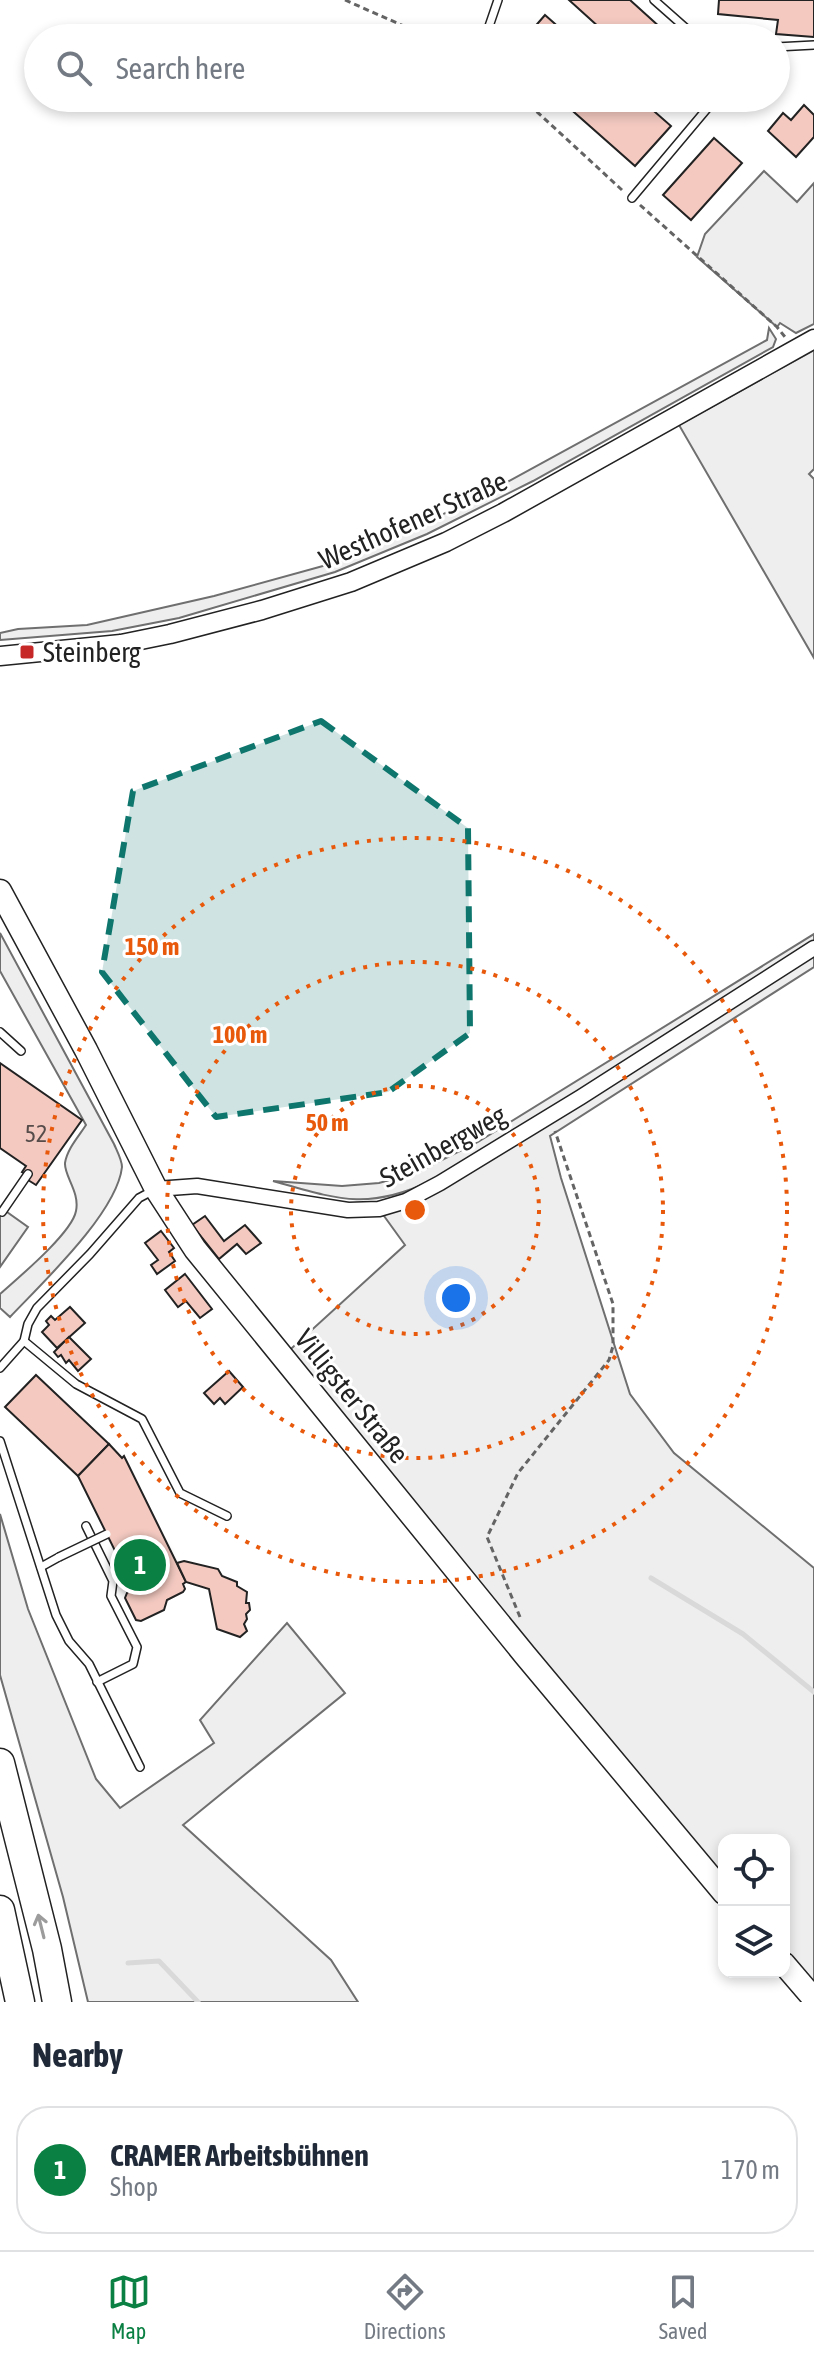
<!DOCTYPE html>
<html lang="en">
<head>
<meta charset="utf-8">
<style>
	body { margin:0; font-family:"Asap Condensed",sans-serif; background:#f6f6f7; color:#1f2937 }
	.controls { position:absolute; right:24px; bottom:24px; display:grid; overflow:hidden; border-radius:16px; box-shadow:0 4px 12px #0003 }
	.controls button { width:72px; height:72px; display:grid; place-items:center; padding:0; border:0; border-bottom:2px solid #e0e1e3; background:#fff; color:#1f2937; font:40px sans-serif }
	.you { position:absolute; left:456px; top:1298px; width:28px; height:28px; margin:-20px; border:6px solid #fff; border-radius:50%; background:#1a73e8; box-shadow:0 0 0 12px #1a73e833 }
	.badge { display:grid; place-items:center; width:52px; height:52px; border-radius:50%; background:#0b8043; color:#fff; font-size:26px; font-weight:700 }
	.pin { position:absolute; translate:-50% -50%; border:4px solid #fff; box-shadow:0 2px 8px #0006 }
	.list { margin:0; padding:0; list-style:none }
	h2 { display:flex; justify-content:space-between; align-items:center; height:104px; margin:0; padding:0 32px; font-size:34px }
	h2 small { font-size:26px; font-weight:400; color:#747a83 }
	.list li { display:grid; grid-template-columns:52px 1fr auto; gap:24px; align-items:center; box-sizing:border-box; height:128px; margin:0 16px 16px; padding:0 16px; border:2px solid #e0e1e3; border-radius:32px }
	.list b { display:block; font-size:30px; white-space:nowrap }
	.list p { margin:0; font-size:26px; white-space:nowrap; color:#747a83 }
	.list em { font-size:26px; font-style:normal; color:#747a83 }
	.icon { flex:none; width:44px; height:44px; fill:none; stroke:currentColor; stroke-width:2; stroke-linecap:round; stroke-linejoin:round }
	.map { position:relative; flex:none; width:814px; height:2002px; overflow:hidden }
	.search { position:absolute; background:#fff; box-shadow:0 4px 12px #0003; left:24px; right:24px; top:24px; height:88px; display:flex; align-items:center; gap:20px; box-sizing:border-box; padding:0 28px; border-radius:44px; color:#747a83; font-size:30px }
	.sheet { height:248px; background:#fff }
	nav { display:flex; justify-content:space-around; align-items:center; box-sizing:border-box; height:112px; border-top:2px solid #e0e1e3; background:#fff; font-size:22px; color:#747a83 }
	nav a { display:grid; justify-items:center; gap:4px }
	nav .on { color:#0b8043 }
	.map>svg:first-child { display:block }
	.green { fill:#eee; stroke:#6f6f6f; stroke-width:2 }
	.parking { fill:#ededed; stroke:#6f6f6f; stroke-width:2 }
	.lines { fill:none; stroke-linecap:round; stroke-linejoin:round }
	.stream { stroke:#d9d9d9; stroke-width:5 }
	.building { fill:#f3c9c0; stroke:#222; stroke-width:2 }
	.service-casing { stroke:#222; stroke-width:10 }
	.minor-casing { stroke:#222; stroke-width:17 }
	.tertiary-casing { stroke:#222; stroke-width:21 }
	.secondary-casing { stroke:#222; stroke-width:25 }
	.motorway-casing { stroke:#222; stroke-width:31 }
	.path { stroke:#646464; stroke-width:3; stroke-dasharray:6 4; stroke-linecap:butt }
	.service { stroke:#fff; stroke-width:7 }
	.minor { stroke:#fff; stroke-width:14 }
	.tertiary { stroke:#fff; stroke-width:18 }
	.secondary { stroke:#fff; stroke-width:22 }
	.motorway { stroke:#fff; stroke-width:28 }
	.service-bridge-casing { stroke:#222; stroke-width:10; stroke-linecap:butt }
	.service-bridge { stroke:#fff; stroke-width:7 }
	.oneway { stroke:#9c9c9c }
	.marked { fill:#0f766e; fill-opacity:0.2; stroke:#0f766e; stroke-width:6; stroke-dasharray:16 10; stroke-linejoin:round }
	.ring { fill:none; stroke:#e8590c; stroke-width:4; stroke-dasharray:4 8 }
	.poi-dot { fill:#c62828; stroke:#fff; stroke-width:3 }
	.labels { text-anchor:middle; stroke-width:6; stroke-linejoin:round; paint-order:stroke }
	.number-label { font-size:24px; fill:#564c4a }
	.street-label { font-size:28px; fill:#222; stroke:#fff }
	.poi-label { font-size:28px; fill:#222; stroke:#fff; text-anchor:start }
	.centre { fill:#e8590c; stroke:#fff; stroke-width:4 }
	.ring-label { font-size:24px; text-anchor:middle; font-weight:bold; fill:#e8590c; stroke:#fff; stroke-width:6; stroke-linejoin:round; paint-order:stroke }
</style>
</head>
<body>
<div class="map">
<svg width="814" height="2002" viewBox="0 0 814 2002">
	<rect width="100%" height="100%" fill="#fff"/>
	<g class="green">
		<path d="M764,171L797,202L814,183V324L796,333L780,323L777,327L697,257L705,234Z"/>
		<path d="M769,328L776,339L773,347L533,481L427,534L335,572L179,618L112,631L0,640V633L18,629L87,625L214,596L341,561L476,499L767,340Z"/>
		<path d="M814,350V469L809,474L814,479V658L679,425Z"/>
		<path d="M0,933L114,1144C117,1151 122,1160 122,1167C117,1213 42,1283 10,1317L0,1308V1294C18,1278 72,1233 76,1211C80,1192 64,1176 65,1163C67,1149 79,1136 86,1125L0,971Z"/>
		<path d="M814,934V943L600,1079L431,1181C367,1211 337,1199 273,1181L342,1186L379,1183L418,1172L478,1142Z"/>
		<path d="M814,955V967L550,1136L561,1178L630,1394L674,1453L814,1568V1985L784,1949V1840H724V1877L282,1357L405,1245L379,1209L409,1204Z"/>
		<path d="M0,1514L28,1609L96,1779L120,1808L214,1743L200,1720L287,1623L345,1693L183,1825L331,1960L358,2002H88L63,1897L0,1675Z"/>
	</g>
	<path class="parking" d="M0,1207L28,1227L0,1267Z"/>
	<g class="lines">
		<g class="stream">
			<path d="M651,1578L743,1634L814,1692"/>
			<path d="M128,1963L159,1961L198,2002"/>
		</g>
	</g>
	<g class="building">
		<path d="M569,0H630L672,38H611Z"/>
		<path d="M719,0H814V37L776,34L778,20L718,14Z"/>
		<path d="M545,15L571,38H525Z"/>
		<path d="M558,98H639L671,126L635,166Z"/>
		<path d="M804,105L814,115V137L796,157L768,131L783,113L791,120Z"/>
		<path d="M714,138L742,163L691,220L663,195Z"/>
		<path d="M0,1063L82,1120L36,1185L28,1180L30,1176L22,1172L26,1166L0,1148Z"/>
		<path d="M205,1216L224,1241L245,1225L261,1243L246,1254L237,1244L219,1259L192,1225Z"/>
		<path d="M161,1231L174,1248L169,1252L175,1261L157,1274L151,1265L158,1260L145,1243Z"/>
		<path d="M185,1274L212,1309L200,1318L186,1301L178,1307L165,1290Z"/>
		<path d="M70,1307L85,1323L57,1348L42,1332L49,1325L46,1321L51,1316L55,1320Z"/>
		<path d="M69,1337L91,1359L78,1371L69,1360L66,1363L61,1355L58,1357L54,1352Z"/>
		<path d="M229,1371L243,1387L225,1404L220,1398L214,1404L204,1393Z"/>
		<path d="M36,1375L109,1444L78,1476L5,1407Z"/>
		<path d="M109,1444L122,1458L124,1456L186,1582L183,1584L185,1589L183,1592L167,1600L164,1610L141,1621L136,1620L125,1598L127,1593L134,1589L78,1476Z"/>
		<path d="M184,1561L218,1569L222,1576L237,1582V1586L247,1592L246,1603H249L250,1610L246,1614L247,1619L244,1624L247,1631L240,1637L217,1629L209,1589L186,1582L177,1563Z"/>
	</g>
	<g class="lines">
		<g class="service-casing">
			<g id="service">
				<path d="M654,0L697,38"/>
				<path d="M485,38L498,0"/>
				<path d="M776,47L814,45"/>
				<path d="M632,198L716,98"/>
				<path d="M0,1032L21,1051"/>
				<path d="M2,1212L28,1174"/>
				<path d="M24,1341L76,1384L142,1419L180,1493L227,1516"/>
				<path d="M0,1368L24,1341L28,1324L37,1308L90,1254L139,1198L154,1190"/>
				<path d="M0,1441L56,1615L69,1641L89,1664L140,1767"/>
				<path d="M86,1526L113,1581L111,1596L137,1647L133,1664L97,1682"/>
				<path d="M41,1567L59,1557"/>
			</g>
		</g>
		<g class="minor-casing">
			<path id="minor" d="M156,1189L197,1186L348,1210L379,1209L406,1201L440,1183L581,1097L814,948"/>
		</g>
		<g class="tertiary-casing">
			<path id="tertiary" d="M0,656L121,644L170,634L262,610L351,582L446,542L503,513L814,339"/>
		</g>
		<g class="secondary-casing">
			<g id="secondary">
				<path d="M0,891L86,1050L156,1189L195,1249L525,1655L724,1893"/>
				<path d="M784,1964L814,1999"/>
			</g>
		</g>
		<g class="motorway-casing">
			<g id="motorway">
				<path d="M0,1763L47,1949L57,2002"/>
				<path d="M0,1910L20,2002"/>
			</g>
		</g>
		<g class="path">
			<path d="M345,0L431,38"/>
			<path d="M522,98L622,190"/>
			<path d="M640,205L777,327L785,337"/>
			<path d="M520,1617L487,1537L518,1473L609,1360L613,1346V1304L555,1131"/>
		</g>
		<use href="#service" class="service"/>
		<use href="#minor" class="minor"/>
		<use href="#tertiary" class="tertiary"/>
		<use href="#secondary" class="secondary"/>
		<use href="#motorway" class="motorway"/>
		<g class="service-bridge-casing">
			<path id="service-bridge" d="M59,1557L107,1534"/>
		</g>
		<use href="#service-bridge" class="service-bridge"/>
	</g>
	<defs><path id="oneway-shaft" d="M-6 0H5M1.5-3L5.5 0L1.5 3" fill="none" stroke-width="1.6" stroke-linecap="round" stroke-linejoin="round" transform="scale(2)"/></defs>
	<use class="oneway" href="#oneway-shaft" transform="translate(41 1926) rotate(-104)"/>
	<path class="marked" d="M321,721L468,828L470,1033L388,1092L216,1117L102,972L133,791Z"/>
	<g class="ring">
		<circle cx="415" cy="1210" r="124"/>
		<circle cx="415" cy="1210" r="248"/>
		<circle cx="415" cy="1210" r="372"/>
	</g>
	<rect class="poi-dot" x="19" y="644" width="16" height="16" rx="4"/>
	<g class="labels">
		<g class="number-label">
			<text x="36" y="1142">52</text>
		</g>
		<g class="street-label">
			<text transform="translate(413 520) rotate(-24)" y="10">Westhofener Straße</text>
			<text transform="translate(443 1146) rotate(-29)" y="10">Steinbergweg</text>
			<text transform="translate(352 1396) rotate(51)" y="10">Villigster Straße</text>
		</g>
		<g class="poi-label">
			<text x="43" y="662">Steinberg</text>
		</g>
	</g>
	<circle cx="415" cy="1210" r="12" class="centre"/>
	<g class="ring-label">
		<text x="152" y="955">150 m</text>
		<text x="240" y="1043">100 m</text>
		<text x="327" y="1131">50 m</text>
	</g>
</svg>
<div class="controls">
<button><svg class="icon" aria-label="locate" viewBox="0 0 24 24"><circle cx="12" cy="12" r="6"/><path d="M12 2v4M12 18v4M2 12h4M18 12h4"/></svg></button>
<button><svg class="icon" aria-label="layers" viewBox="0 0 24 24"><path d="M12 4l9 5-9 5-9-5zM3 14l9 5 9-5"/></svg></button>
</div>
<div class="you"></div>
<div class="pin badge" style="left:140px;top:1565px">1</div>
<div class="search"><svg class="icon" aria-label="search" viewBox="0 0 24 24"><circle cx="10" cy="10" r="6"/><path d="M15 15l6 6"/></svg>Search here</div>
</div>
<section class="sheet">
<h2>Nearby<small></small></h2>
<ul class="list">
<li><span class="badge">1</span><div><b>CRAMER Arbeitsbühnen</b><p>Shop</p></div><em>170 m</em></li>
</ul>
</section>
<nav>
<a class="on"><svg class="icon" aria-label="map" viewBox="0 0 24 24"><path d="M3 6l6-2 6 2 6-2v14l-6 2-6-2-6 2zM9 4v14M15 6v14"/></svg>Map</a>
<a><svg class="icon" aria-label="directions" viewBox="0 0 24 24"><path d="M12 3l9 9-9 9-9-9zM9 14v-3h6M13 9l2 2-2 2"/></svg>Directions</a>
<a><svg class="icon" aria-label="saved" viewBox="0 0 24 24"><path d="M7 4h10v16l-5-4-5 4z"/></svg>Saved</a>
</nav>
</body>
</html>
